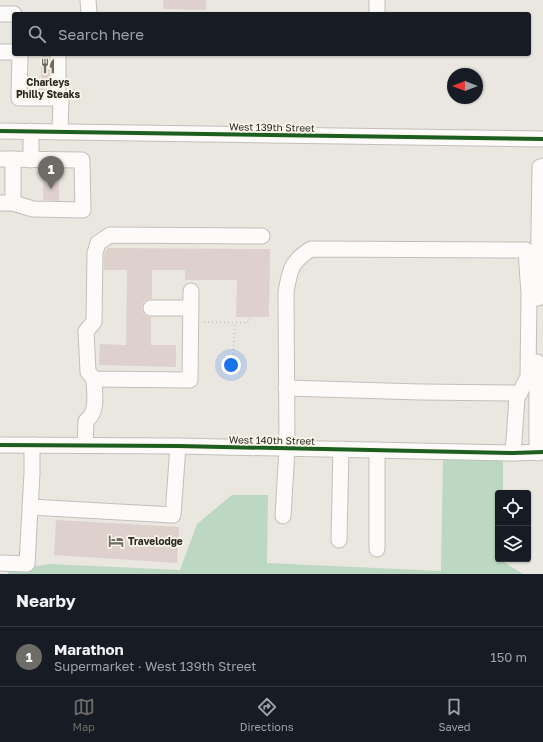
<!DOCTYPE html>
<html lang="en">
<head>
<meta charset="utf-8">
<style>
	body { margin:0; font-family:"Golos Text",sans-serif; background:#20242c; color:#f1f3f6 }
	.controls { position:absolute; right:12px; bottom:12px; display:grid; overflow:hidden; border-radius:4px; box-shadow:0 1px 3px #0004 }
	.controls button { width:36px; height:36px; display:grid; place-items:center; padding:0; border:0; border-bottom:1px solid #363941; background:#171b24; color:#f1f3f6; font:20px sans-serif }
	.compass { position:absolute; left:447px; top:68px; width:36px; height:36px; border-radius:50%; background:#171b24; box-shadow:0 1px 3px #0004; rotate:270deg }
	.you { position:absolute; left:231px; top:365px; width:14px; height:14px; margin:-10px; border:3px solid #fff; border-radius:50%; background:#1a73e8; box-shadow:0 0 0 6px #1a73e833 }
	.badge { display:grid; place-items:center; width:26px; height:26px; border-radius:50%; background:#6e6c67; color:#fff; font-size:13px; font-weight:700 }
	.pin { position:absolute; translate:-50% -33px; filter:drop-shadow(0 1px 2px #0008) }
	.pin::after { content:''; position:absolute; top:21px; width:14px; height:12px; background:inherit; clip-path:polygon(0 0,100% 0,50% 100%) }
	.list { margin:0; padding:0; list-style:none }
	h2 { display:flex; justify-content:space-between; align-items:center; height:52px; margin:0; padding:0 16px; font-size:17px }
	h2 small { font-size:13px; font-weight:400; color:#9ea1a6 }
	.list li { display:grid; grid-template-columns:26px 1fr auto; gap:12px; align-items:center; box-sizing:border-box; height:60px; padding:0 16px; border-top:1px solid #363941 }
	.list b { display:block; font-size:15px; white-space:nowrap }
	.list p { margin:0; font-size:13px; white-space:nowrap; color:#9ea1a6 }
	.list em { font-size:13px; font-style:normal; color:#9ea1a6 }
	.icon { flex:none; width:22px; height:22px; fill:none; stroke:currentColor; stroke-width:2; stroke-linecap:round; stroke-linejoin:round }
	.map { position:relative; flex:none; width:543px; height:574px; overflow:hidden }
	.search { position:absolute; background:#171b24; box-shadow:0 1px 3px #0004; left:12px; right:12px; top:12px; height:44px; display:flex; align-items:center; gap:10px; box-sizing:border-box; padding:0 14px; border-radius:4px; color:#9ea1a6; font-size:15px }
	.sheet { height:112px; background:#171b24 }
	nav { display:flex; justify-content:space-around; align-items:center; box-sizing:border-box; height:56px; border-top:1px solid #363941; background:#171b24; font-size:11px; color:#9ea1a6 }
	nav a { display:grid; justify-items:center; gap:2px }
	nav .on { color:#6e6c67 }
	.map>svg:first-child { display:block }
	.green { fill:#bcd8c2 }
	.building { fill:#ded0cc }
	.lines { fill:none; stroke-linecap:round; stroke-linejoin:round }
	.minor-casing { stroke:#c2bfbb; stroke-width:17 }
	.path { stroke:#c9c8c6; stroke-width:2; stroke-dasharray:1 3; stroke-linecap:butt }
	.minor { stroke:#fcfbfa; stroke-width:15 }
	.cycleway-casing { stroke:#fbf6ea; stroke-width:6 }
	.cycleway { stroke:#1b5e20; stroke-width:4 }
	.labels { text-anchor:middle; stroke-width:3.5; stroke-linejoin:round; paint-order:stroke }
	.poi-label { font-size:10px; font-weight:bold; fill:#2c2a26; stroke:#fbf6ea }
	.street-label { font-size:10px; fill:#2c2a26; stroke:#fbf6ea }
</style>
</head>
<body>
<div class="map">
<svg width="543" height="574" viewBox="0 0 543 574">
	<rect width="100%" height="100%" fill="#eae7e1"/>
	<path class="green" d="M443,460H503V493H498V559H502V561L523,574H8V570L50,564L180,570L197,524L232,495H268L267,563L441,571Z"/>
	<g class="building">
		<path d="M163,0H206V10L163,9Z"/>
		<rect x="41" y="54" width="8" height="25"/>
		<path d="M43,175L59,176V201L43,200Z"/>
		<path d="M107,248L270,249L269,317H236L237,280H185V270H152V299L146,300L143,303L142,308L143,313L147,316L151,317V345H176V367L99,365L100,344L126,345L127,270H104V254Z"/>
		<path d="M56,520L179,527L177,563L54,555Z"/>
	</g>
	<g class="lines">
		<g class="minor-casing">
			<g id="minor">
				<path d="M88,0L89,14"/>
				<path d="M0,14H14"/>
				<path d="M377,14V0"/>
				<path d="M0,52H14"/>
				<path d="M20,54L19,98H61"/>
				<path d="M58,54V92L61,98L60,132"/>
				<path d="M0,131L543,139"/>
				<path d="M0,159L82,160L83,210L33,209L13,203"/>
				<path d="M31,160V131"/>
				<path d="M0,203H13V159"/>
				<path d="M191,291L190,380L94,379L88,372L86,331L94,322L95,253L98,243L110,235L262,236"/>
				<path d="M538,298L540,167L543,166"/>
				<path d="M151,308H191"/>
				<path d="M286,388L420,392L520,393"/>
				<path d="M0,445L178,446L513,453L543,452"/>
				<path d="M85,445L86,421C99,411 94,393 94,379"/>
				<path d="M377,450V549"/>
				<path d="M537,453V362"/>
				<path d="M30,507L173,515L178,446"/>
				<path d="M283,516L287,449L286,292C290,269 291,262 311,249L526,250L529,294L528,377L517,398L513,453"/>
				<path d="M339,540L341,449"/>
				<path d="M0,563L27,564L32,473V445"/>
			</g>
		</g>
		<g class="path">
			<path d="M204,322L247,323L250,318"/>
			<path d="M233,358L235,323"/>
		</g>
		<use href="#minor" class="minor"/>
		<g class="cycleway-casing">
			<g id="cycleway">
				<path d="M0,131L543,139"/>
				<path d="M0,445L178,446L513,453L543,452"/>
			</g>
		</g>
		<use href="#cycleway" class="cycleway"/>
	</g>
	<defs>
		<g id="restaurant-bare" transform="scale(1.2)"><path d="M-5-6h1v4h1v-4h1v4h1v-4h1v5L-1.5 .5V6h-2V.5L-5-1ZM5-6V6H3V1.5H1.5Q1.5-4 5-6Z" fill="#6e6c67" stroke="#fbf6ea" stroke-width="2.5" paint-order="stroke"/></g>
		<g id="hotel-bare" transform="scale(1.2)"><path d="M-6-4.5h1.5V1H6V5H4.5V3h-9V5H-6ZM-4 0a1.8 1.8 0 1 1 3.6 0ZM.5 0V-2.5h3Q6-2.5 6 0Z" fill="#6e6c67" stroke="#fbf6ea" stroke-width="2.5" paint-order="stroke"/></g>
	</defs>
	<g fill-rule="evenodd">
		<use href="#restaurant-bare" x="48" y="66"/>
		<use href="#hotel-bare" x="116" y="541"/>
	</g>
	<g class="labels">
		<g class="poi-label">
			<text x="48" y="86">Charleys<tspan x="48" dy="12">Philly Steaks</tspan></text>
			<text x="128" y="545" text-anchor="start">Travelodge</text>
		</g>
		<g class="street-label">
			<text transform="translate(272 127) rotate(1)" y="4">West 139th Street</text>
			<text transform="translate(272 440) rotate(1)" y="4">West 140th Street</text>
		</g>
	</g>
</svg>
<div class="controls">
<button><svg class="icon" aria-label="locate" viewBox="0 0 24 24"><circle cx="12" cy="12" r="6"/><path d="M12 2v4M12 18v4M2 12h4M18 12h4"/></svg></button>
<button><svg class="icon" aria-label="layers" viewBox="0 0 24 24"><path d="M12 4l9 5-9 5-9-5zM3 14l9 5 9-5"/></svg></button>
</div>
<svg class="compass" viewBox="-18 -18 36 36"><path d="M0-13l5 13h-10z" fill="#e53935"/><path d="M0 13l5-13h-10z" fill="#9ea1a6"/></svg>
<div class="you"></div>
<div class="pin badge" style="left:51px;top:189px">1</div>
<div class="search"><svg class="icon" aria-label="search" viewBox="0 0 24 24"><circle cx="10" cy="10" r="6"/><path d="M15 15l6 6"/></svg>Search here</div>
</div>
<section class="sheet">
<h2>Nearby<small></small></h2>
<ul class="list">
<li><span class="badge">1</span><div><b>Marathon</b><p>Supermarket · West 139th Street</p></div><em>150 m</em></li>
</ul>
</section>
<nav>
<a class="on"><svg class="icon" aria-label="map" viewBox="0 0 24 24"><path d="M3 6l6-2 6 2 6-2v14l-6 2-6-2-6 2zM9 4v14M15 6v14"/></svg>Map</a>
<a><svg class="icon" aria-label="directions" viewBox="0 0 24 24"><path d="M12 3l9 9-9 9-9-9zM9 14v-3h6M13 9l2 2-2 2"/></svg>Directions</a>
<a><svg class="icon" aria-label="saved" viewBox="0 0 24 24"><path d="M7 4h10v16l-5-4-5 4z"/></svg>Saved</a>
</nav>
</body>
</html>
